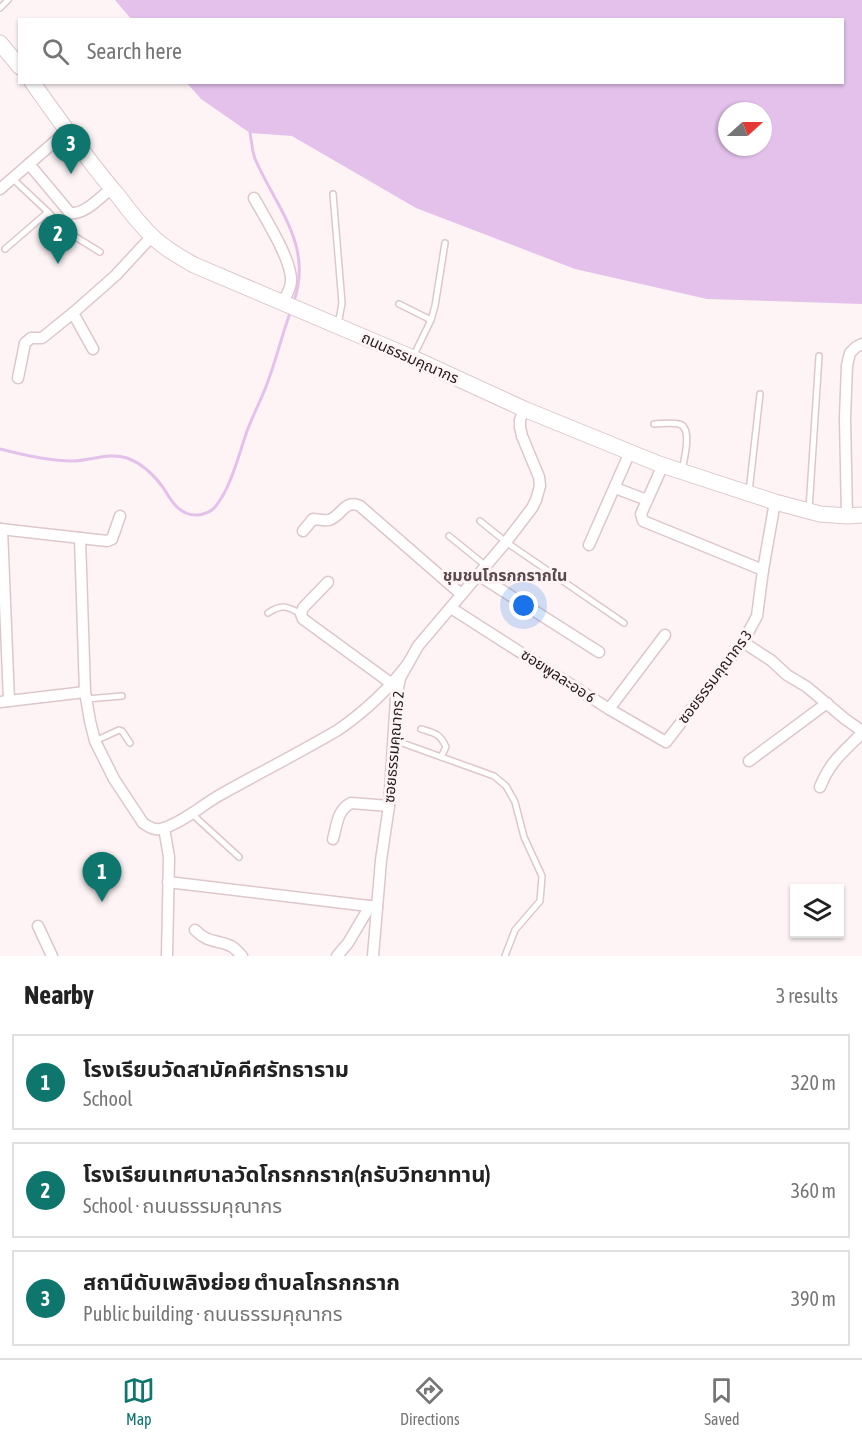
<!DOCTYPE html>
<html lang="en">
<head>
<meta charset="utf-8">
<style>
	body { margin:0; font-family:"Asap Condensed","Noto Sans Thai",sans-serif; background:#f2f2f2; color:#222 }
	.controls { position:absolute; right:18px; bottom:18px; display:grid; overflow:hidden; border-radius:0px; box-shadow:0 2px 4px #0004 }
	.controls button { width:54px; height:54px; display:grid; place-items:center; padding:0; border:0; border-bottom:2px solid #e0e0e0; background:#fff; color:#222; font:30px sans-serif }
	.compass { position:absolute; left:718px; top:102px; width:54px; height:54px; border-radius:50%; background:#fff; box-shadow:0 2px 4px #0004; rotate:69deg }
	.you { position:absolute; left:524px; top:606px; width:21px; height:21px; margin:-15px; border:4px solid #fff; border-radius:50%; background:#1a73e8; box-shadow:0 0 0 9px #1a73e833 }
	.badge { display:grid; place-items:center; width:39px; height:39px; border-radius:50%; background:#0f766e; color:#fff; font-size:20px; font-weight:700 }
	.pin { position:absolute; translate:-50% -50px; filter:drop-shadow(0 2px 3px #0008) }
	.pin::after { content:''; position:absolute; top:32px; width:21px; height:18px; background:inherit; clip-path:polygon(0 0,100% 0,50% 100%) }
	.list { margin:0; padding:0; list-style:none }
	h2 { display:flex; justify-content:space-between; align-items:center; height:78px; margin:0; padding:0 24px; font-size:26px }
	h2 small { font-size:20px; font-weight:400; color:#767676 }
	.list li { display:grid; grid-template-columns:39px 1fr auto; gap:18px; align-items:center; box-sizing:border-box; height:96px; margin:0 12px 12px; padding:0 12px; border:2px solid #e0e0e0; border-radius:0px }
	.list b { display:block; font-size:22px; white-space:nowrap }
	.list p { margin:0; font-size:20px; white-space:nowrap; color:#767676 }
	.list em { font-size:20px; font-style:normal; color:#767676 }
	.icon { flex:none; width:33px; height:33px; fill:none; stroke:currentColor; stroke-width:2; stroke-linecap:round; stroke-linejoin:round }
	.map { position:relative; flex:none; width:862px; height:956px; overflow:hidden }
	.search { position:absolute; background:#fff; box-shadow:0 2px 4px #0004; left:18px; right:18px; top:18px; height:66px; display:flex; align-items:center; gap:15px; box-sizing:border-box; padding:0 21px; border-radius:0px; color:#767676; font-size:22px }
	.sheet { height:402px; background:#fff }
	nav { display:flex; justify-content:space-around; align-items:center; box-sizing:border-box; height:84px; border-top:2px solid #e0e0e0; background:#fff; font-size:16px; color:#767676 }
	nav a { display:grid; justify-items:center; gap:3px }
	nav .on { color:#0f766e }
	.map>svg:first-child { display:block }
	.water { fill:#e3c1eb; fill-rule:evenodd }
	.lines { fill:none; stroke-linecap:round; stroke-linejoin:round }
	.stream { stroke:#e3c1eb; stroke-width:3 }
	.lane-casing { stroke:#dec7cb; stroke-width:8 }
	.street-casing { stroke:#dec7cb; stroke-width:13 }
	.secondary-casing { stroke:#dec7cb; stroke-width:17 }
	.lane { stroke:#fff; stroke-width:5 }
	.street { stroke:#fff; stroke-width:10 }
	.secondary { stroke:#fff; stroke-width:15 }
	.labels { text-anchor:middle; stroke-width:6; stroke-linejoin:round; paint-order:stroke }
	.street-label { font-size:15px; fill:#231b1c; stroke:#fef4f5 }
	.neighbourhood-label { font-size:16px; font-weight:bold; fill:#5c494c; stroke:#fef4f5 }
</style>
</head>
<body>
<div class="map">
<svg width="862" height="956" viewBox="0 0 862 956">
	<rect width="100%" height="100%" fill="#fef4f5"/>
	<path class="water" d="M115,0H862V304L707,299L575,269L416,208L292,136L250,133L201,99L187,83L842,82V20H132ZM727,111H763V147H727Z"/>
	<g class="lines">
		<g class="stream">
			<path d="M251,130L250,133C252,142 252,153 256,161C277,208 313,246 294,301"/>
			<path d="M0,449C23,455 48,461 72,461C90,461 109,452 127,458C141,463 153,474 162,486C169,496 174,508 186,513C195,517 208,515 215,507C231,488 239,454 247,431C253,415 261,400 267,384C276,360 282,335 291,310"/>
		</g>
		<g class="lane-casing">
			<g id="lane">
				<path d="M0,8L8,0"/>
				<path d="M12,178L48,212L66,231L100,252"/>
				<path d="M333,194L342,303L338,325"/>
				<path d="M5,249L48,212"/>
				<path d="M399,304L431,320"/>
				<path d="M413,357L431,320L435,306L445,243"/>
				<path d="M654,424C661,424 671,422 679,424C693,427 684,460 682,470"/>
				<path d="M749,492L760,394"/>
				<path d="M809,509L819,356"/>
				<path d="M480,521L506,542L624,623"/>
				<path d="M449,536L486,566"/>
				<path d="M268,613C282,604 287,606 301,614"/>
				<path d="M86,699L122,696"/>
				<path d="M421,729C434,733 440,733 446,747L441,757"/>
				<path d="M394,740L494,776L506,786L515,802L524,837L542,876L540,901L515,930L505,956"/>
				<path d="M95,741L119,730L122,731L130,743"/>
				<path d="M191,813L239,857"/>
			</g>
		</g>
		<g class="street-casing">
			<g id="street">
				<path d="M29,164L70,213C85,215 100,197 111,189"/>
				<path d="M0,189L67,131"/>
				<path d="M254,198C265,218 292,260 291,281C291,289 286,296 282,303"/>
				<path d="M93,349L73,313L116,275L152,236"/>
				<path d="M18,378L25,343L31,338H42L73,313"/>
				<path d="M663,465L641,514L643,521L763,570"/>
				<path d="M615,488L647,500"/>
				<path d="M847,516L845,418L847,365L850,353L856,347L862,344"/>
				<path d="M0,529L107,541L112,539L120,516"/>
				<path d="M2,529L9,701"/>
				<path d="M303,531L313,519C318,519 324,521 329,520C342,516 344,499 360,506L461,594"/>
				<path d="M80,538L85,692L90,721L95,741L114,779L143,823C150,828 156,831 164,828C185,821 202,805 220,795C259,773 299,753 338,730C364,712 387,691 407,665"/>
				<path d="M589,545L630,452"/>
				<path d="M478,575L599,652"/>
				<path d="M328,582L303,608L301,614L303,619L392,684"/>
				<path d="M451,608L609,709L666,742L743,642L757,616L763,570L775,502"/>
				<path d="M743,642L772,661L787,675L807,687L845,719L862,731"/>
				<path d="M0,702L85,692"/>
				<path d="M609,709L665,635"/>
				<path d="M749,761L827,703"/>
				<path d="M820,787C831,760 843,753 862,733"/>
				<path d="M164,828L169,857L167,956"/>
				<path d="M333,839C337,825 337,810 351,803L389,806"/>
				<path d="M168,882L377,907"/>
				<path d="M38,926L52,956"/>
				<path d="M195,930C209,944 216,939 231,946C235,948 238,952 242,956"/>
				<path d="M337,956L348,943L370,906"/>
				<path d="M373,956L381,860L389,806L396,699L400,678L418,646L506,542L532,508L536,500L540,486L539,477L522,436L520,427V420L524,409"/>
			</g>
		</g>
		<g class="secondary-casing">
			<g id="secondary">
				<path d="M0,43L20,67"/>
				<path d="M32,82C60,121 88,161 119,197C130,212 142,227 155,239C167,250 180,257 194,265L413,358L524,409L659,464L775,502L820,514L847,516L862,515"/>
			</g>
		</g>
		<use href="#lane" class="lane"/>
		<use href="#street" class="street"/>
		<use href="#secondary" class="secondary"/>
	</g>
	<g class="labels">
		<g class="street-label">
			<text transform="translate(410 358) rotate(24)" y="5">ถนนธรรมคุณากร</text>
			<text transform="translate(558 676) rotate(33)" y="5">ซอยพูลละออ 6</text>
			<text transform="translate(715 677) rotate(-53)" y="5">ซอยธรรมคุณากร 3</text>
			<text transform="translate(394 747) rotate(-85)" y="5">ซอยธรรมคุณากร 2</text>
		</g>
		<g class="neighbourhood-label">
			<text x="505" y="581">ชุมชนโกรกกรากใน</text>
		</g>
	</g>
</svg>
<div class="controls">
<button><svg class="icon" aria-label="layers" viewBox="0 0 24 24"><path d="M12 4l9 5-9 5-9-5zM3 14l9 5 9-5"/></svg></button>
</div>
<svg class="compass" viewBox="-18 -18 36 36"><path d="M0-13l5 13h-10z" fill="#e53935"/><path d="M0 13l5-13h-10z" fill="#767676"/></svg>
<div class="you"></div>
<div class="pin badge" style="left:102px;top:902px">1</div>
<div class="pin badge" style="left:58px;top:264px">2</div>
<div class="pin badge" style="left:71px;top:174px">3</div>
<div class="search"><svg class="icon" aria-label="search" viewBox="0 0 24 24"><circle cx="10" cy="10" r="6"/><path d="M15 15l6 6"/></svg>Search here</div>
</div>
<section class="sheet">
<h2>Nearby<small>3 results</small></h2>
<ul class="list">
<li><span class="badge">1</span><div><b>โรงเรียนวัดสามัคคีศรัทธาราม</b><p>School</p></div><em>320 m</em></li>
<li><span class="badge">2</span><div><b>โรงเรียนเทศบาลวัดโกรกกราก(กรับวิทยาทาน)</b><p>School · ถนนธรรมคุณากร</p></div><em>360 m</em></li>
<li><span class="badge">3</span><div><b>สถานีดับเพลิงย่อย ตำบลโกรกกราก</b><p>Public building · ถนนธรรมคุณากร</p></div><em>390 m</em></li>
</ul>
</section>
<nav>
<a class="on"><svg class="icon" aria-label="map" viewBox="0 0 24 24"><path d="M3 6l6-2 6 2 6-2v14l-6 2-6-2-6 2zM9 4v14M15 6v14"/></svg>Map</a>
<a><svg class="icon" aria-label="directions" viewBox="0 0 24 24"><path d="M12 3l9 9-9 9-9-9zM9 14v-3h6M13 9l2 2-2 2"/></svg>Directions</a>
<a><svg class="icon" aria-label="saved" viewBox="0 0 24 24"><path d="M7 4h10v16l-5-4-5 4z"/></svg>Saved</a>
</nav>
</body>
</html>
